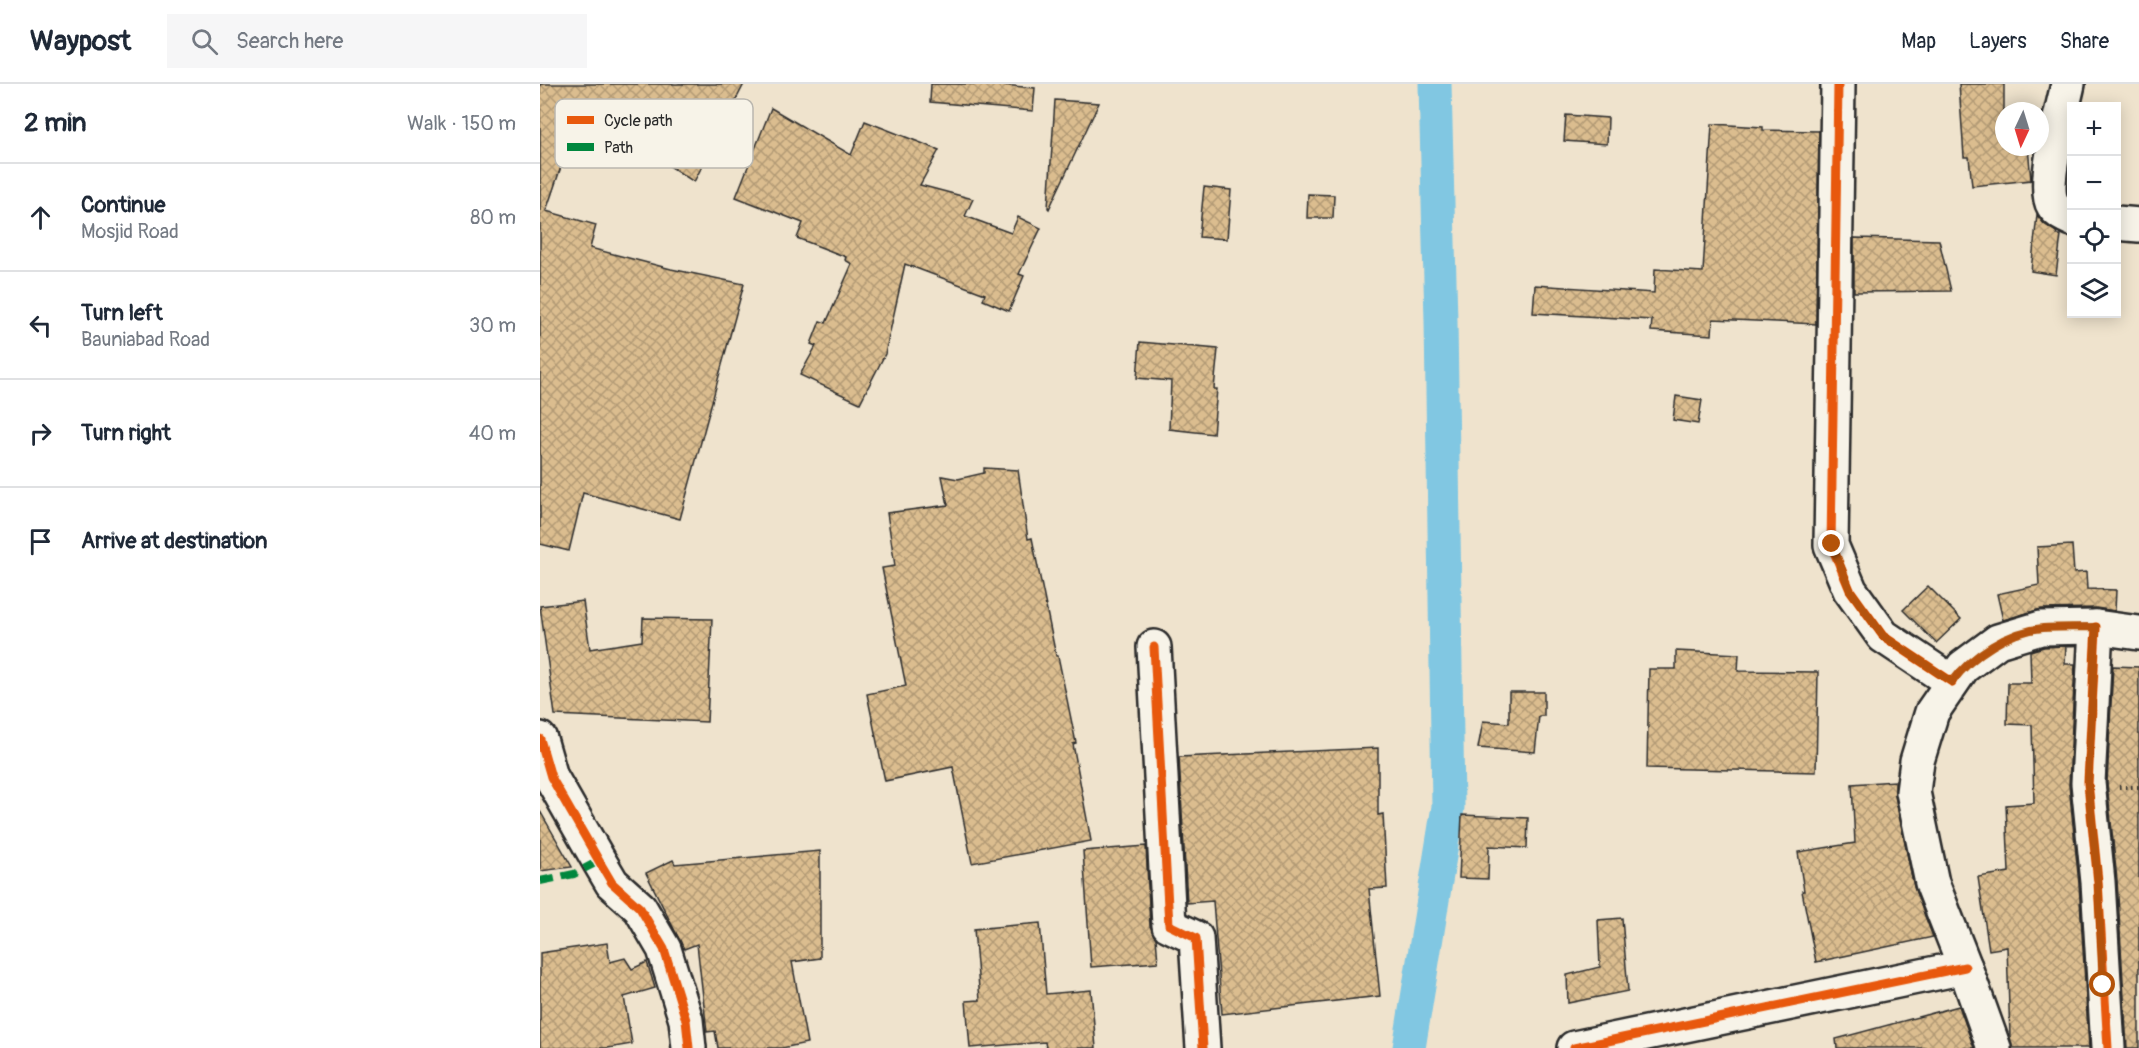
<!DOCTYPE html>
<html lang="en">
<head>
<meta charset="utf-8">
<style>
	body { margin:0; font-family:Pangolin,sans-serif; background:#f6f6f7; color:#1f2937 }
	.controls { position:absolute; right:18px; top:18px; display:grid; overflow:hidden; border-radius:0px; box-shadow:0 3px 15px #0003 }
	.controls button { width:54px; height:54px; display:grid; place-items:center; padding:0; border:0; border-bottom:2px solid #e0e1e3; background:#fff; color:#1f2937; font:30px sans-serif }
	.compass { position:absolute; left:1455px; top:18px; width:54px; height:54px; border-radius:50%; background:#fff; box-shadow:0 3px 15px #0003; rotate:184deg }
	.stop { position:absolute; width:18px; height:18px; margin:-14px; border:4px solid #b45309; border-radius:50%; background:#fff }
	.stop.end { background:#b45309; border-color:#fff; box-shadow:0 2px 6px #0008 }
	.list { margin:0; padding:0; list-style:none }
	h2 { display:flex; justify-content:space-between; align-items:center; height:78px; margin:0; padding:0 24px; font-size:26px }
	h2 small { font-size:20px; font-weight:400; color:#747a83 }
	.list li { display:grid; grid-template-columns:39px 1fr auto; gap:18px; align-items:center; box-sizing:border-box; height:108px; padding:0 24px; border-top:2px solid #e0e1e3 }
	.list b { display:block; font-size:22px; white-space:nowrap }
	.list p { margin:0; font-size:20px; white-space:nowrap; color:#747a83 }
	.list em { font-size:20px; font-style:normal; color:#747a83 }
	.icon { flex:none; width:33px; height:33px; fill:none; stroke:currentColor; stroke-width:2; stroke-linecap:round; stroke-linejoin:round }
	.map { position:relative; flex:none; width:1599px; height:964px; overflow:hidden }
	header { display:flex; align-items:center; gap:36px; box-sizing:border-box; height:84px; padding:0 30px; background:#fff; border-bottom:2px solid #e0e1e3 }
	header strong { font-size:28px }
	nav { display:flex; gap:33px; margin-inline-start:auto; font-size:21px }
	.search { width:420px; height:54px; background:#f6f6f7; display:flex; align-items:center; gap:15px; box-sizing:border-box; padding:0 21px; border-radius:0px; color:#747a83; font-size:22px }
	main { display:flex }
	aside { flex:1; background:#fff }
	.map>svg:first-child { display:block }
	.lines { fill:none; stroke-linecap:round; stroke-linejoin:round }
	.canal { stroke:#81c7e2; stroke-width:33 }
	.building { fill:url(#building-cross-hatch); stroke:#2b2b2b; stroke-width:1.5 }
	.minor-casing { stroke:#2b2b2b; stroke-width:38 }
	.path { stroke:#2b2b2b; stroke-width:4; stroke-dasharray:1.5 4.5; stroke-linecap:butt }
	.minor { stroke:#f7f3e8; stroke-width:33 }
	.quiet { stroke:#00873e; stroke-width:8; stroke-dasharray:15 8; stroke-linecap:butt }
	.cycleway-casing { stroke:#f7f3e8; stroke-width:13 }
	.cycleway { stroke:#e8590c; stroke-width:9 }
	.route { stroke:#b45309; stroke-width:8 }
	.key { fill:#f7f3e8; stroke:#bab7af; stroke-width:1.5 }
	.key-label { font-size:16px; fill:#2b2b2b }
</style>
</head>
<body>
<header>
<strong>Waypost</strong>
<div class="search"><svg class="icon" aria-label="search" viewBox="0 0 24 24"><circle cx="10" cy="10" r="6"/><path d="M15 15l6 6"/></svg>Search here</div>
<nav><a>Map</a><a>Layers</a><a>Share</a></nav>
</header>
<main>
<aside>
<h2>2 min<small>Walk · 150 m</small></h2>
<ul class="list">
<li><svg class="icon" aria-label="ahead" viewBox="0 0 24 24"><path d="M12 20V5M6 11l6-6 6 6"/></svg><div><b>Continue</b><p>Mosjid Road</p></div><em>80 m</em></li>
<li><svg class="icon" aria-label="left" viewBox="0 0 24 24"><path d="M17 20v-9H6M10 6l-5 5 5 5"/></svg><div><b>Turn left</b><p>Bauniabad Road</p></div><em>30 m</em></li>
<li><svg class="icon" aria-label="right" viewBox="0 0 24 24"><path d="M7 20v-9h11M14 6l5 5-5 5"/></svg><div><b>Turn right</b></div><em>40 m</em></li>
<li><svg class="icon" aria-label="arrive" viewBox="0 0 24 24"><path d="M6 21V4h12l-3 4 3 4H6"/></svg><div><b>Arrive at destination</b></div></li>
</ul>
</aside>
<div class="map">
<svg width="1599" height="964" viewBox="0 0 1599 964">
	<defs>
		<pattern id="building-cross-hatch" width="8" height="8" patternUnits="userSpaceOnUse" patternTransform="scale(1.5)"><rect width="8" height="8" fill="#dbbd8f"/><path d="M0 0l8 8M0 8l8-8" fill="none" stroke="#b29a75"/></pattern>
	</defs>
	<rect width="100%" height="100%" fill="#efe3cd"/>
	<filter id="ink" filterUnits="userSpaceOnUse"><feTurbulence type="fractalNoise" baseFrequency=".0167" numOctaves="2"/><feDisplacementMap in="SourceGraphic" scale="12" xChannelSelector="R" yChannelSelector="G"/><feConvolveMatrix kernelMatrix="1 2 1 2 8 2 1 2 1" color-interpolation-filters="sRGB"/></filter>
	<g filter="url(#ink)">
		<g class="lines">
			<path class="canal" d="M869,964L908,723L901,237L895,0"/>
		</g>
		<g class="building">
			<path d="M0,0H204L154,98L41,24L6,127L56,141L50,164L131,185L204,200L140,435L43,409L29,467L0,460Z"/>
			<path d="M391,0H451L495,4L493,27L390,18Z"/>
			<path d="M1419,0H1464V63H1488L1491,96L1432,102L1429,73H1424Z"/>
			<path d="M515,16L559,19L509,125L508,124Z"/>
			<path d="M231,24L311,71L325,37L399,66L380,101L433,115L425,132L471,149L478,133L501,144L479,190L484,192L469,227L443,216L445,210L365,180L345,270L320,319L260,291L276,262L271,260L280,237L286,239L312,180L305,176L306,173L257,154L263,139L196,113Z"/>
			<path d="M1026,31L1068,34L1067,60L1024,57Z"/>
			<path d="M1172,40L1223,43V46L1279,47L1276,240L1173,235L1172,251L1111,247L1112,236L993,229L995,201L1114,209L1115,185L1163,188Z"/>
			<path d="M664,103L691,106L687,155L659,153Z"/>
			<path d="M768,110L794,111L793,134H767Z"/>
			<path d="M1497,131L1504,140L1516,148L1517,151H1521L1516,191L1491,187Z"/>
			<path d="M1314,154L1399,156L1411,207L1314,208Z"/>
			<path d="M600,258L678,265L674,305H677L673,350L629,345L631,297L597,294Z"/>
			<path d="M1136,312L1162,316L1158,340L1133,336Z"/>
			<path d="M444,384L478,386L488,455L492,454L516,572H518L536,659L533,660L551,757L432,779L413,683L345,697L327,610L366,602L342,484L355,482L347,429L408,421L402,392L418,395L444,389Z"/>
			<path d="M1532,461L1534,489L1546,488L1547,505L1576,506L1575,527L1556,524L1501,525L1463,536L1457,510L1499,501L1497,463Z"/>
			<path d="M1388,502L1421,535L1396,559L1363,526Z"/>
			<path d="M43,517L50,565L102,557L103,534L172,535L167,638L15,631L0,522Z"/>
			<path d="M1526,562L1525,580H1535L1529,701L1539,800L1549,964H1472L1470,953L1467,863L1449,866L1438,793L1469,788L1466,721L1494,719L1492,641L1467,640L1468,599H1491L1490,567L1504,563Z"/>
			<path d="M1136,567L1199,570L1198,587L1278,588L1276,688L1107,684L1109,585H1136Z"/>
			<path d="M1573,582L1599,583V964H1587L1577,796L1567,699Z"/>
			<path d="M969,608H1004V632H999L995,668L938,664L943,637L969,639Z"/>
			<path d="M838,664V731L843,730L847,804L829,805L840,912L682,930L673,817L647,819L639,673Z"/>
			<path d="M1355,697V712L1374,803L1393,853L1276,878L1262,807H1264L1258,768L1315,759L1312,700Z"/>
			<path d="M0,727L32,783L0,787Z"/>
			<path d="M922,731L988,734L987,764L949,762L948,795L919,794Z"/>
			<path d="M606,762L610,842L616,854L618,878L551,883L543,767Z"/>
			<path d="M280,767V874L252,878L267,959L242,964H178L175,947L167,948L157,860L144,865L106,789L133,776L135,780Z"/>
			<path d="M1082,834L1088,907L1028,919L1027,891L1060,883L1058,836Z"/>
			<path d="M500,839L506,910L551,906L556,964H506L505,958L430,964L426,917L440,916L434,845Z"/>
			<path d="M67,859L70,878L85,874L92,885L107,878L115,904L84,913L92,960L68,964H0V869Z"/>
			<path d="M1419,922L1434,964H1297L1296,955Z"/>
		</g>
		<g class="lines">
			<g class="minor-casing">
				<g id="minor">
					<path d="M1298,0L1291,461L1310,506L1343,552L1412,598"/>
					<path d="M1528,0C1523,24 1501,102 1513,121C1517,128 1524,131 1532,135"/>
					<path d="M1576,139L1599,141"/>
					<path d="M1556,543L1548,699L1558,798L1568,964"/>
					<path d="M614,563L629,841L656,854L663,964"/>
					<path d="M0,655L11,693L59,777L72,799L100,824L124,865L146,936L149,964"/>
					<path d="M1034,964L1425,883"/>
					<path d="M1454,964L1425,883L1392,799L1373,708L1377,677L1392,628L1423,583L1458,557L1501,544L1556,543L1599,549"/>
				</g>
			</g>
			<path class="path" d="M1579,703H1599"/>
			<use href="#minor" class="minor"/>
			<path class="quiet" d="M0,797L34,790L59,777"/>
			<g class="cycleway-casing">
				<g id="cycleway">
					<path d="M1298,0L1291,461L1310,506L1343,552L1412,598"/>
					<path d="M1556,543L1548,699L1558,798L1568,964"/>
					<path d="M614,563L629,841L656,854L663,964"/>
					<path d="M0,655L11,693L59,777L72,799L100,824L124,865L146,936L149,964"/>
					<path d="M1034,964L1425,883"/>
				</g>
			</g>
			<use href="#cycleway" class="cycleway"/>
		</g>
	</g>
	<g class="lines" filter="url(#ink)">
		<path class="route" d="M1292,460L1310,506L1343,552L1412,598C1432,571 1469,547 1503,544C1521,543 1538,543 1556,543L1548,699L1558,798L1563,901"/>
	</g>
	<rect x="15" y="15" width="198" height="69" rx="9" class="key"/>
	<rect x="27" y="32" width="27" height="8" fill="#e8590c"/>
	<rect x="27" y="59" width="27" height="8" fill="#00873e"/>
	<g class="key-label">
		<text x="64" y="42">Cycle path</text>
		<text x="64" y="69">Path</text>
	</g>
</svg>
<div class="controls">
<button>+</button>
<button>−</button>
<button><svg class="icon" aria-label="locate" viewBox="0 0 24 24"><circle cx="12" cy="12" r="6"/><path d="M12 2v4M12 18v4M2 12h4M18 12h4"/></svg></button>
<button><svg class="icon" aria-label="layers" viewBox="0 0 24 24"><path d="M12 4l9 5-9 5-9-5zM3 14l9 5 9-5"/></svg></button>
</div>
<svg class="compass" viewBox="-18 -18 36 36"><path d="M0-13l5 13h-10z" fill="#e53935"/><path d="M0 13l5-13h-10z" fill="#747a83"/></svg>
<div class="stop" style="left:1563px;top:901px"></div>
<div class="stop end" style="left:1292px;top:460px"></div>
</div>
</main>
</body>
</html>
